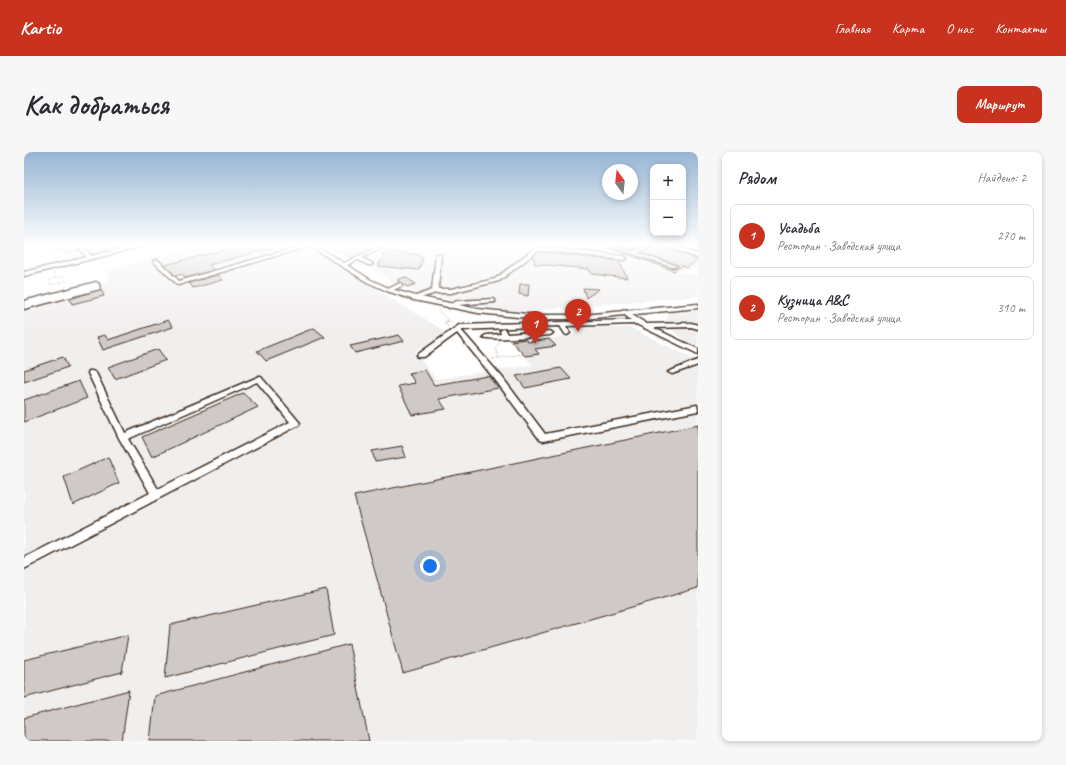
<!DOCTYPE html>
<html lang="ru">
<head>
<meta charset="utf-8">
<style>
	body { margin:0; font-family:Caveat,sans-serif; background:#f7f7f7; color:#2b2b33 }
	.controls { position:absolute; right:12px; top:12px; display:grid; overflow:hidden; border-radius:8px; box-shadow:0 2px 6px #0003 }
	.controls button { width:36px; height:36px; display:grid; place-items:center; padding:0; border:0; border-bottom:1px solid #e1e1e2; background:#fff; color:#2b2b33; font:20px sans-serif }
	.compass { position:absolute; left:578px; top:12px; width:36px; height:36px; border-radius:50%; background:#fff; box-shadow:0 2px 6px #0003; rotate:345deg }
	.you { position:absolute; left:406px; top:414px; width:14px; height:14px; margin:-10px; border:3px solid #fff; border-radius:50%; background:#1a73e8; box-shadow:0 0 0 6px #1a73e833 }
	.badge { display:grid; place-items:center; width:26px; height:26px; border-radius:50%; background:#c8321e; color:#fff; font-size:13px; font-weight:700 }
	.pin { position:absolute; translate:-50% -33px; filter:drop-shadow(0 1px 2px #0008) }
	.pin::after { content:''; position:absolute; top:21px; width:14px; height:12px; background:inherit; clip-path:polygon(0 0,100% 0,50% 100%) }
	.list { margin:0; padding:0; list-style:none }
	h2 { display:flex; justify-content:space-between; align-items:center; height:52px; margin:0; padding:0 16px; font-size:17px }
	h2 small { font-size:13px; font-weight:400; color:#7c7c81 }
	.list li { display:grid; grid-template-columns:26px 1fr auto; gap:12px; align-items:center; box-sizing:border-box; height:64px; margin:0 8px 8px; padding:0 8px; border:1px solid #e1e1e2; border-radius:8px }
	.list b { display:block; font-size:15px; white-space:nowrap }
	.list p { margin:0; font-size:13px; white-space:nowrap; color:#7c7c81 }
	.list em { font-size:13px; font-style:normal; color:#7c7c81 }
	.map { position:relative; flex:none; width:674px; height:589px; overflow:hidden; border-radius:8px }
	header { display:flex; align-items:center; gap:24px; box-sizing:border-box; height:56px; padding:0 20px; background:#c8321e; color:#fff }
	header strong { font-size:19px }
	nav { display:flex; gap:22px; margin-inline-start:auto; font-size:14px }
	.intro { display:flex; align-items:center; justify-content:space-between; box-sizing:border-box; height:96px; padding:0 24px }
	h1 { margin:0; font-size:28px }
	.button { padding:10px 18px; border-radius:8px; background:#c8321e; color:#fff; font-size:14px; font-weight:700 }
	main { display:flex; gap:24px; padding:0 24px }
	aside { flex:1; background:#fff; border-radius:8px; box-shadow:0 2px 6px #0003 }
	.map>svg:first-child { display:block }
	.built { fill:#f1efee }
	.green { fill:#e2e0de; stroke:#8e857e }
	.building { fill:#cfcac7; stroke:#3b2a1e }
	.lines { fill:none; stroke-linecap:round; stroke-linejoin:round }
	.minor-casing { stroke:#3b2a1e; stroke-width:3 }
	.major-casing { stroke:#3b2a1e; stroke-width:3 }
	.path { stroke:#3b2a1e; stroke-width:1; stroke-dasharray:0.5 2; stroke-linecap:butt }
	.minor { fill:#fff; fill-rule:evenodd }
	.major { fill:#fff; fill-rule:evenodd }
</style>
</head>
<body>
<header>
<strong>Kartio</strong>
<nav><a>Главная</a><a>Карта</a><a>О нас</a><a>Контакты</a></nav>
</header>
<div class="intro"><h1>Как добраться</h1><a class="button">Маршрут</a></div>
<main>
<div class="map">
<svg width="674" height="589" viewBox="0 0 674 589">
	<rect width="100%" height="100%" fill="#fff"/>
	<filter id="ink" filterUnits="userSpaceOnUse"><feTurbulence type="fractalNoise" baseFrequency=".025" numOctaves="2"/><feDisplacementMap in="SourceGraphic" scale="8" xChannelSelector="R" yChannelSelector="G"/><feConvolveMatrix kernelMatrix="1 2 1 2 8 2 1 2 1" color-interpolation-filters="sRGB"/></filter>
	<g filter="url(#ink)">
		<g class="built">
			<path d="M179,93H279L424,181L391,199L411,227L508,213L487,189L500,186L504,190L551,182L546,175L607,176L674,209V589H0V156L87,128L81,119Z"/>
			<path d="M364,93H563L649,120L674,123V144L487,160L396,141L377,136L344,115L360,95Z"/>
			<path d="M572,93H674V117L649,119Z"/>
			<path d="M674,158V195L660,188L639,171L647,160Z"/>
		</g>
		<g class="green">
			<path d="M26,93H53L56,98L40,102L36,99H29Z"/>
			<path d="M59,93H105L67,102Z"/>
			<path d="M303,93H357L331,105H325Z"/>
		</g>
		<g class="building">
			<path d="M219,93H251L252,95L185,113L190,118L161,126L158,122L152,124L141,113Z"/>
			<path d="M577,93H582L648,116L653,115L654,113L617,101L634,93L674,108L663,116L658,114L650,119Z"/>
			<path d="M592,93H624L608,97Z"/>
			<path d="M362,99L396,103L395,105L399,106L395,118L354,114Z"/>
			<path d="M515,100L595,109L603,126L567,122L565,117L511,112L509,104Z"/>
			<path d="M194,123L199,128L169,136L165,131Z"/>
			<path d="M381,125L392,132L383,135L373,128Z"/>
			<path d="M496,132H505L504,144L495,142Z"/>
			<path d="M559,136L575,137L562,146Z"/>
			<path d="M77,137L80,144L48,152L46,147Z"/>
			<path d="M144,168L149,175L79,198L73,185L81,183L84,188Z"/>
			<path d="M290,176L301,185L242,209L233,199Z"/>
			<path d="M375,183L380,189L331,201L326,194Z"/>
			<path d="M501,187L504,190L525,187L532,194L511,197L515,202L501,204L487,189Z"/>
			<path d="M134,197L142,208L91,227L84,215Z"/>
			<path d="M39,205L44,215L0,230V218Z"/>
			<path d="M537,216L547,227L501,236L492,224Z"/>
			<path d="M401,218L410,233L464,224L474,236L415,247L422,257L388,263L374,234L391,231L385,221Z"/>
			<path d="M55,229L63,246L0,270V248Z"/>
			<path d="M219,241L234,255L128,305L118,285Z"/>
			<path d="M674,273V436L379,521L330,344Z"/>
			<path d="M378,294L382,305L351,310L348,299Z"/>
			<path d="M84,305L95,331L49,353L40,325Z"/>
			<path d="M302,437L310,483L141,526L146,473Z"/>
			<path d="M104,483L98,520L0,546V508Z"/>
			<path d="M325,492L345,589H126L131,544Z"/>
			<path d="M105,538L98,589H0V566Z"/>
		</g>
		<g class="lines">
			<g class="minor-casing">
				<g id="minor">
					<path d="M53,93H58L68,105V107H64Z"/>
					<path d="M281,93H289L154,133L129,109L134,108L155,129Z"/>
					<path d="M358,93H364L338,106L348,111V113H344L334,108L321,114L316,113Z"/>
					<path d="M583,93C592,93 599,99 608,99C616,99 624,93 633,93L613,101L653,114L648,115Z"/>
					<path d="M638,93H645L674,102V106Z"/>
					<path d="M512,95L600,104L603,106L600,108L515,98L475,129L427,141H412L390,148L387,146L408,138L412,102L417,103L414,137H427L471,127Z"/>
					<path d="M72,130L75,132L76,137L0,157V153L71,135L0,153V149Z"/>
					<path d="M376,131L378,132V134L365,140L362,138Z"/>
					<path d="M469,147L471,148V150L434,153L425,156L422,154L433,149Z"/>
					<path d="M600,158L623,172L667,171L674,173V177L667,175L630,176L674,197V202L612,172L542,174L546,181L543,183L541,182L536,174L437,178L478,225L521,282L673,253L674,259L519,289L516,288L472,229L433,181L400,205H394L393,203L435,173L607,168L597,160Z"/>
					<path d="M479,177L481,178L483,182L526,179L529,181L526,183C515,184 465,189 459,185L462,183L477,182L476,179Z"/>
					<path d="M674,208V213L648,222L644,220Z"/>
					<path d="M65,219H68L72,221L101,281L234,225H237L276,271L275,273L0,417V406L126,341L95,286L64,221ZM233,230L266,270L134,337L104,287Z"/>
				</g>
			</g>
			<g class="major-casing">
				<g id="major">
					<path d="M113,93H124L0,124V120Z"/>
					<path d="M284,93H291L347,128L367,137L392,144L454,157L513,163H559L674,152V156L559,167H513L454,161L390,148L363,139L343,130Z"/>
				</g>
			</g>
			<g class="path">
				<path d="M66,96L79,93"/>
				<path d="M127,96L138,93"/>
				<path d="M29,121L32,126"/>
				<path d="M39,124L42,129L27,133L25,128Z"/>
				<path d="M414,158L424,169L431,171"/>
				<path d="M424,169L420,170L424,175"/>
				<path d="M475,191L471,196L475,206"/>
				<path d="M468,207L499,202"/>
			</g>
			<use href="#minor" class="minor"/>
			<use href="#major" class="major"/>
		</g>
	</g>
	<linearGradient id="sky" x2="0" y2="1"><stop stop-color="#96b5d3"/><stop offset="0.53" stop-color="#fff"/><stop offset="1" stop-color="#fff" stop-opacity="0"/></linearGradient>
	<rect width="674" height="176" fill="url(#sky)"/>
</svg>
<div class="controls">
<button>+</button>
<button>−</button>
</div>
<svg class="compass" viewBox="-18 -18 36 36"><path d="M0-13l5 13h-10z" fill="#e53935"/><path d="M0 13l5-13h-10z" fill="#7c7c81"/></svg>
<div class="you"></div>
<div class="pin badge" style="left:511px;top:192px">1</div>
<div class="pin badge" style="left:554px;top:180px">2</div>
</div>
<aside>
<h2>Рядом<small>Найдено: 2</small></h2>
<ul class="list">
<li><span class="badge">1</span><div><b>Усадьба</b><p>Ресторан · Заводская улица</p></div><em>270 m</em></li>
<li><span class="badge">2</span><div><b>Кузница А&amp;С</b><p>Ресторан · Заводская улица</p></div><em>310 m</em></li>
</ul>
</aside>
</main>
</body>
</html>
